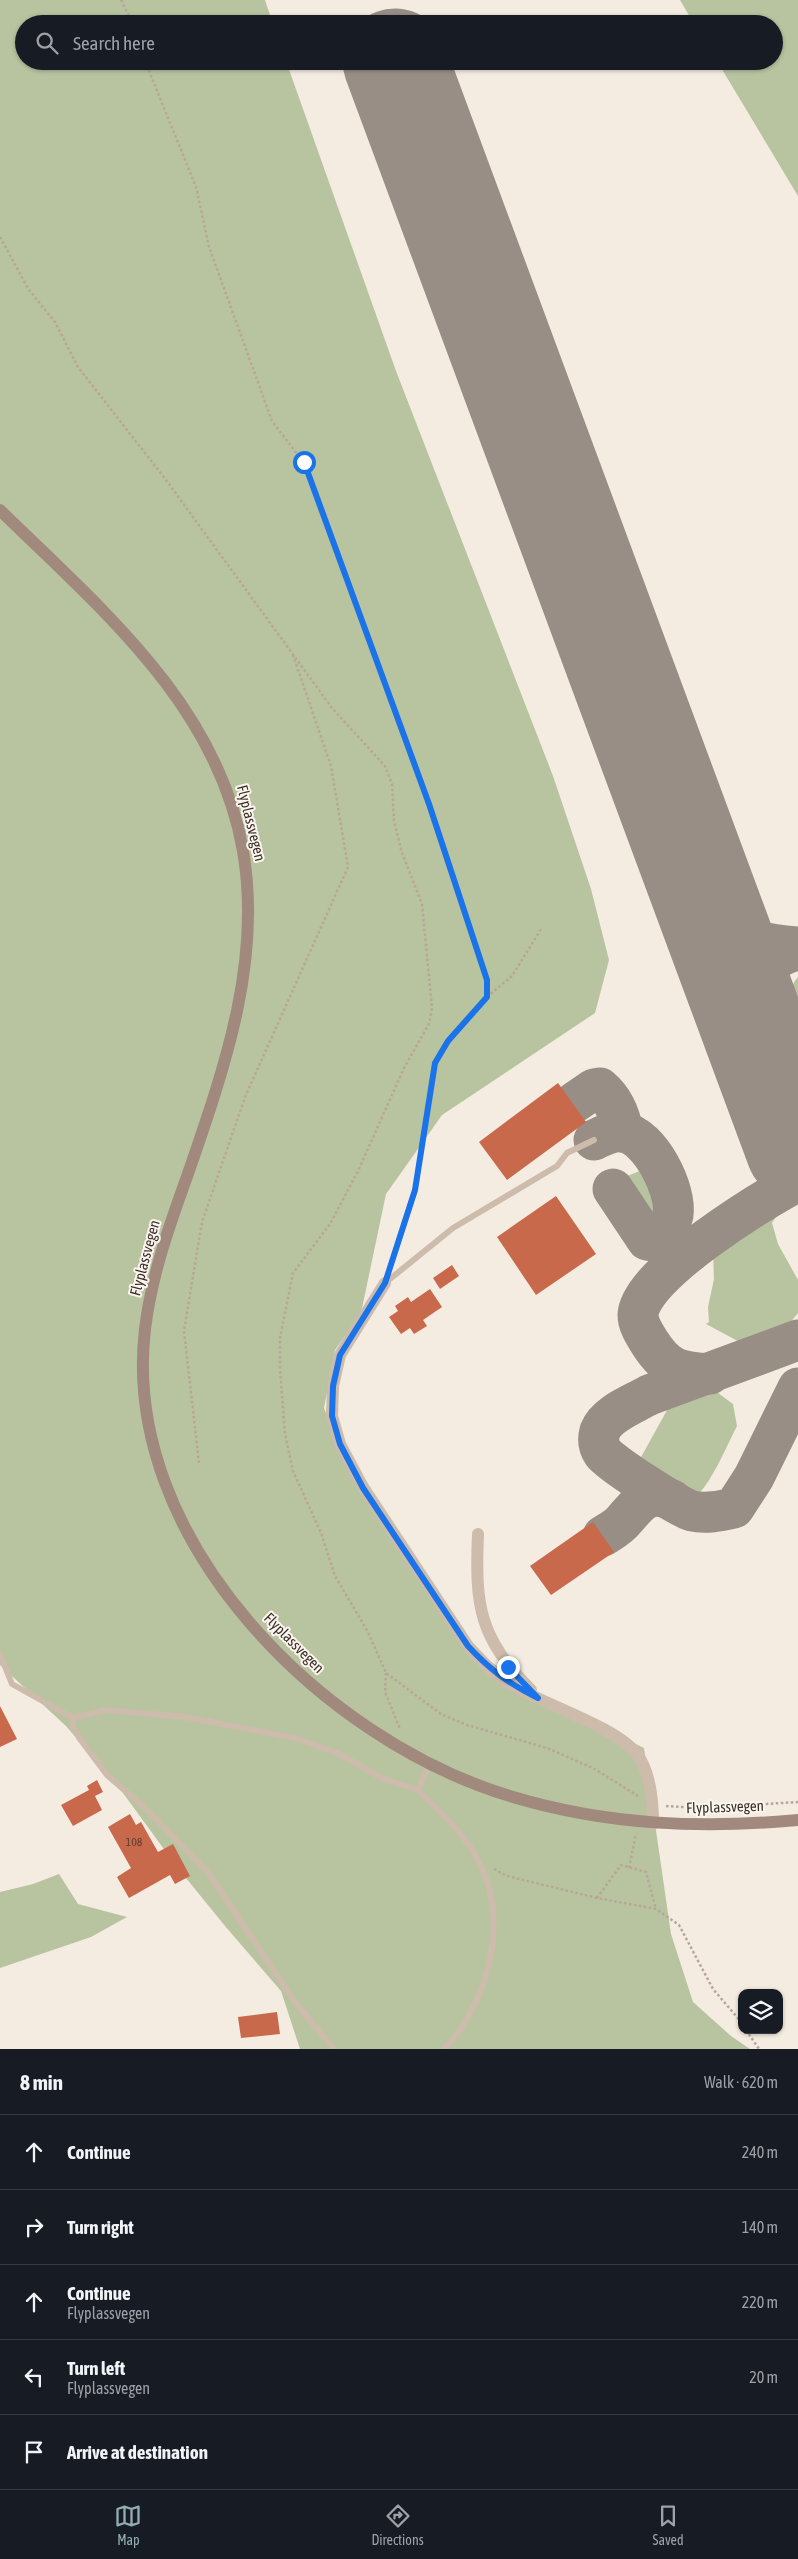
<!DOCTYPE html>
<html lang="en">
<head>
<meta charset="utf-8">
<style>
	body { margin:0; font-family:"Asap Condensed",sans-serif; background:#20242c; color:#f1f3f6 }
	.controls { position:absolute; right:15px; bottom:15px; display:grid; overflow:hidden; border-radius:10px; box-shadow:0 1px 4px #0004 }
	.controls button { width:45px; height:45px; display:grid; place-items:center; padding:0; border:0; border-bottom:1px solid #363941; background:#171b24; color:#f1f3f6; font:25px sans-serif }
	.stop { position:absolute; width:15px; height:15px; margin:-11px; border:4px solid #1a73e8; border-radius:50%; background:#fff }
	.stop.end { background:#1a73e8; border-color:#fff; box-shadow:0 1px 5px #0008 }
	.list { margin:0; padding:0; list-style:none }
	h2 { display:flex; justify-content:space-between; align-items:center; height:65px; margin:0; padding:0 20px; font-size:21px }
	h2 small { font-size:16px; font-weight:400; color:#9ea1a6 }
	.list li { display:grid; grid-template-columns:32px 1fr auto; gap:15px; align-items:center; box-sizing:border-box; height:75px; padding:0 20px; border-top:1px solid #363941 }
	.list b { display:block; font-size:19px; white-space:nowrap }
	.list p { margin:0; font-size:16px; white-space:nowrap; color:#9ea1a6 }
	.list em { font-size:16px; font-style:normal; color:#9ea1a6 }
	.icon { flex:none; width:28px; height:28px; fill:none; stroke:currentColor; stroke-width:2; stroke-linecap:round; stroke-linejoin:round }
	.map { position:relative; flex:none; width:798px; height:2049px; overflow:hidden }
	.search { position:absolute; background:#171b24; box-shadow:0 1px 4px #0004; left:15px; right:15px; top:15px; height:55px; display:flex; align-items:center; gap:12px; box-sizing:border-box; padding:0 18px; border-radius:28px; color:#9ea1a6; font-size:19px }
	.sheet { height:440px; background:#171b24 }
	nav { display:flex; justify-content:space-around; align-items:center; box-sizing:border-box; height:70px; border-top:1px solid #363941; background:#171b24; font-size:14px; color:#9ea1a6 }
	nav a { display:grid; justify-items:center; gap:2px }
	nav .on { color:#92aeb2 }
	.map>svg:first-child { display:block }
	.green { fill:#b8c4a0 }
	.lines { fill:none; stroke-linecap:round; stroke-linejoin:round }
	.taxiway { stroke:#988e86; stroke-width:41 }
	.runway { stroke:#988e86; stroke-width:105 }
	.building { fill:#c8694b }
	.path { stroke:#b9a596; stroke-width:2.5; stroke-dasharray:2.5 2.5; stroke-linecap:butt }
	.lane { stroke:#cdbbac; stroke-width:6 }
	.street { stroke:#cdbbac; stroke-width:12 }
	.secondary { stroke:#a18a7d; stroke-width:12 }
	.route { stroke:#1a73e8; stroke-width:6 }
	.labels { text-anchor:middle; stroke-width:4; stroke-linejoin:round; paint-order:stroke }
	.number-label { font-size:12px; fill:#5e3e33 }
	.street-label { font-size:15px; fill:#3b302b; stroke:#fbf5ee }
</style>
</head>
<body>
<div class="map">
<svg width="798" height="2049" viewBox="0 0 798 2049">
	<rect width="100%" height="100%" fill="#f4ebe1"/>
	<g class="green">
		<path d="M0,0H265L273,24H24V61H286L396,371L553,776L591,889L609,960L595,1013L442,1115L386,1194L361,1313L335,1350L324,1408L350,1474L433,1600L486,1658L537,1697L644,1748L671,1934L693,2002L731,2036L750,2049H300L281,1991L225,1926L177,1867L123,1793L66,1726L0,1665Z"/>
		<path d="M680,0H798V196L717,61H774V24H694Z"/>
		<path d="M798,977V1041C790,1019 780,998 798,977Z"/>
		<path d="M642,1170L662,1199L661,1206L652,1215L625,1177Z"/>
		<path d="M767,1217H776L772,1223L778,1244L798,1280V1313L781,1334L749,1347L706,1324L709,1322L708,1307L714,1279L713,1252L756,1219Z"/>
		<path d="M701,1386L714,1390L733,1404L737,1426C729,1441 708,1491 694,1497L651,1474L640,1459L671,1403L678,1396Z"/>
		<path d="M59,1874L78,1904L127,1917L91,1937L0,1968V1892L33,1884Z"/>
	</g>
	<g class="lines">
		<g class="taxiway">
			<path d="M702,889C729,935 746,944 798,947"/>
			<path d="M757,1038C753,1000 753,960 798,950"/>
			<path d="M575,1102L594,1089L600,1088C614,1100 620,1114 623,1132"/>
			<path d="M594,1140C603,1136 612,1130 623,1132C650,1136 677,1190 673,1215C671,1225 665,1234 659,1242L647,1240L613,1189"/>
			<path d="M798,1340L649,1395C634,1404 607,1413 600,1431C598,1438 598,1446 603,1453C610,1463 679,1507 692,1511C706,1514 720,1511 734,1508L754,1477L798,1388"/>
			<path d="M710,1374C680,1372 667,1370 650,1343C645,1335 638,1325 638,1315C640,1274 763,1200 798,1181"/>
			<path d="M603,1536C611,1531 619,1527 625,1519C640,1502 648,1490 672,1500"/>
		</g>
		<path class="runway" d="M395,61L798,1148"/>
	</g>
	<g class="building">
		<path d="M558,1083L586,1122L507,1180L479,1142Z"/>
		<path d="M556,1196L596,1254L536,1295L497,1237Z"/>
		<path d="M452,1265L459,1276L440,1289L433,1278Z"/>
		<path d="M430,1289L442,1307L423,1320L427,1326L414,1334L410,1328L401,1334L389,1317L398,1311L395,1306L408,1297L411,1302Z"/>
		<path d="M593,1522L614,1552L551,1595L530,1566Z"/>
		<path d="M0,1706L17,1739L0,1747Z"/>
		<path d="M97,1780L103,1792L95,1796L102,1810L73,1826L61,1805L89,1790L87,1786Z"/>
		<path d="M130,1814L136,1825L141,1822L158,1852L173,1844L190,1876L175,1884L170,1875L129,1898L117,1877L131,1868L108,1827Z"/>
		<path d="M277,2012L280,2034L241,2038L238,2017Z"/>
	</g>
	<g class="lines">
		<g class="path">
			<path d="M121,0L133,24"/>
			<path d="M145,61L196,187L209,247L272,421L304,463L429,804L487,980V997L447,1041L435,1063L415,1190L392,1263"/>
			<path d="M0,237L29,290L55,322L78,367L166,480L332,708L385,766L392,784L394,821L402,853L422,904L432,1008L429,1024L404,1068L358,1171L330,1224L293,1273L280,1338V1369L285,1434L293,1471L321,1533L335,1576L368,1632L386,1673L441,1714L467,1725L547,1748L593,1768L638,1796"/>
			<path d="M487,997L512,976L541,929"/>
			<path d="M199,1463L184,1331L202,1222L245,1097L348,867L331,766L293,655"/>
			<path d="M386,1673L385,1692L400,1729"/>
			<path d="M666,1806L698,1808L798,1802"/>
			<path d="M629,1868L636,1834"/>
			<path d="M494,1869L507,1876L597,1898L656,1909L679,1925L713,1989L742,2023"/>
			<path d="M597,1898L621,1865L646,1872L656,1909"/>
			<path d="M746,2030L759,2049"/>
		</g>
		<g class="lane">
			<path d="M385,1283L453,1228L557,1166L567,1153L594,1140"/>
			<path d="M0,1654L12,1684L73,1718L106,1710L185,1717L295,1738L337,1753L384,1779L418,1790L430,1763"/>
			<path d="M73,1718V1727L80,1739L107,1775L144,1807L208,1872L294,2001L334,2049"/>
			<path d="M418,1790C440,1812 465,1834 479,1862C510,1920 488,2004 444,2049"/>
		</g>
		<g class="street">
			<path d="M385,1283L340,1355L333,1386L332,1416L340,1444L363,1487L468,1646C481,1660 493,1674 510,1684C542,1704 615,1726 637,1754C651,1773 653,1802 653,1824"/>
			<path d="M478,1534C475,1607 479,1637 531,1690"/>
		</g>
		<path class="secondary" d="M0,510C100,608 218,705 243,851C262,960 225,1066 190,1168C171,1221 152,1272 145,1329C120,1540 323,1741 513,1797C607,1825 701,1829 798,1820"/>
	</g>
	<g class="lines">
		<path class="route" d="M304,462L429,804L487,980V997L448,1041L435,1063L415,1190L385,1283L340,1355L333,1386L332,1416L340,1444L363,1488L468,1646C489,1669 509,1684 538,1698L508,1667"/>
	</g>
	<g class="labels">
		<g class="number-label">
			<text x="134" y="1846">108</text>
		</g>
		<g class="street-label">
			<text transform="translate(251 823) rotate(76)" y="5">Flyplassvegen</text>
			<text transform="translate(145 1258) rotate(-75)" y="5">Flyplassvegen</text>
			<text transform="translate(294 1643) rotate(45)" y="5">Flyplassvegen</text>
			<text transform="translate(725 1807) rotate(-2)" y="5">Flyplassvegen</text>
		</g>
	</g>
</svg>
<div class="controls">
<button><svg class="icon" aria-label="layers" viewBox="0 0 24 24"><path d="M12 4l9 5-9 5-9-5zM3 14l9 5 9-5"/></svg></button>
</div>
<div class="stop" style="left:304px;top:462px"></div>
<div class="stop end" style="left:508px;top:1667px"></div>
<div class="search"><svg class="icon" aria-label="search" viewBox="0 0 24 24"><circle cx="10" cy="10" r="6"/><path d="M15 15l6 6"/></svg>Search here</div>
</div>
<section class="sheet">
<h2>8 min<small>Walk · 620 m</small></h2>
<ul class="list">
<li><svg class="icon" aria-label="ahead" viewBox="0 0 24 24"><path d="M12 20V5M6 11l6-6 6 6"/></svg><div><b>Continue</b></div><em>240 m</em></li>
<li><svg class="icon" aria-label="right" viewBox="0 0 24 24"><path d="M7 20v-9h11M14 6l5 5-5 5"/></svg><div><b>Turn right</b></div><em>140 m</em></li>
<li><svg class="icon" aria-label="ahead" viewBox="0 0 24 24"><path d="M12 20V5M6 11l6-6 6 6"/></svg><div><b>Continue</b><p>Flyplassvegen</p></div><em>220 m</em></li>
<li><svg class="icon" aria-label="left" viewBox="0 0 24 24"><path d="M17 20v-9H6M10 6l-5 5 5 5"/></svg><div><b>Turn left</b><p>Flyplassvegen</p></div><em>20 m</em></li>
<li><svg class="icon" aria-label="arrive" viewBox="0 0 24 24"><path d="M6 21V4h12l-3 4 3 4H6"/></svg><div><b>Arrive at destination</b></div></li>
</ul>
</section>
<nav>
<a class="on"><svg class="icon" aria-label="map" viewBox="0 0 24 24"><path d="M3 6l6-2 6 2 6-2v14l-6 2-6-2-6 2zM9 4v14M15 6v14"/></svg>Map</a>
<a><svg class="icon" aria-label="directions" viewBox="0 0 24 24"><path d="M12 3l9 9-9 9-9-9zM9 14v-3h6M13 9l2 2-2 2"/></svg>Directions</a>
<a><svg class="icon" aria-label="saved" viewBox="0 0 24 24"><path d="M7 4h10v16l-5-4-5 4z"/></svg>Saved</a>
</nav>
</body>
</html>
